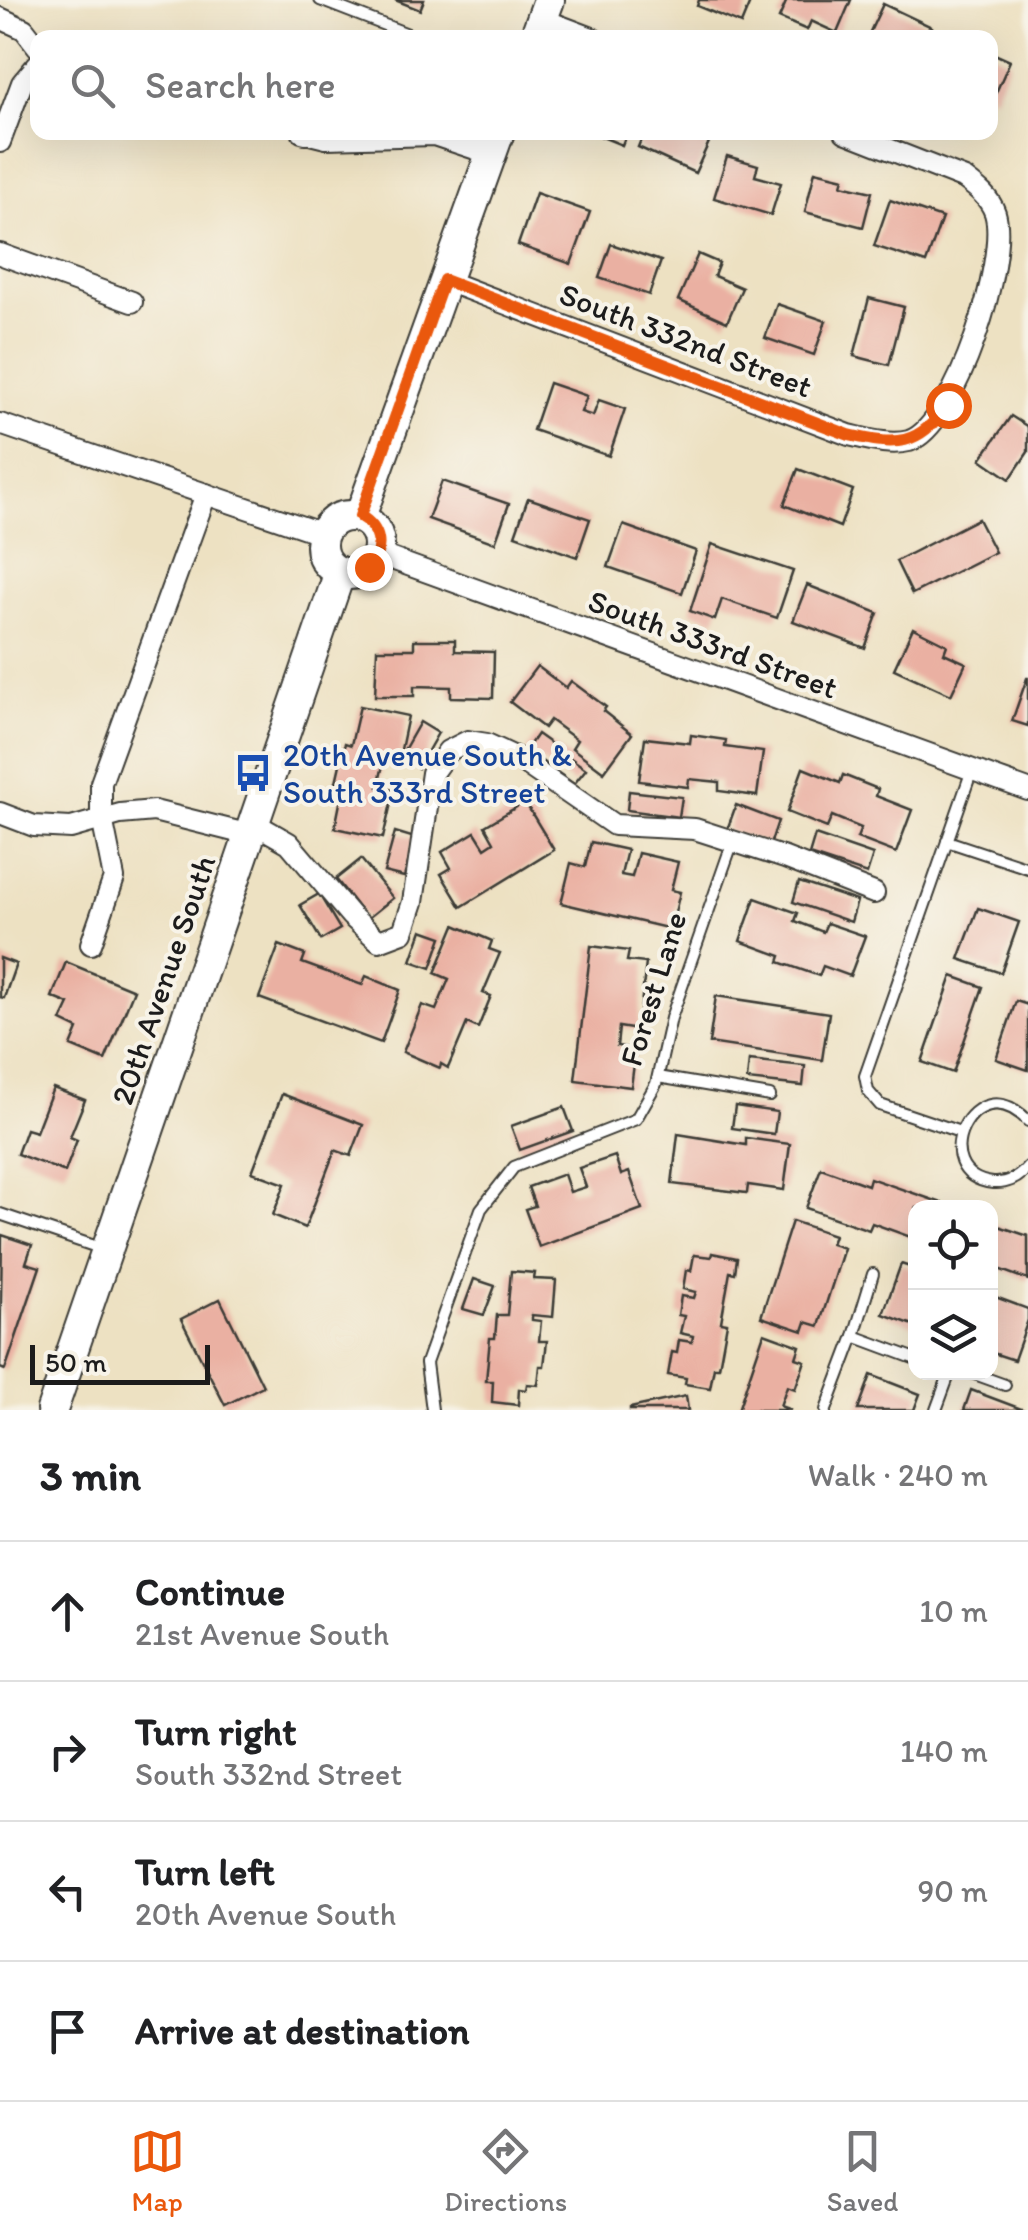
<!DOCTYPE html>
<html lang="en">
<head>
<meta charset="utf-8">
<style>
	body { margin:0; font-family:Itim,sans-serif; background:#f6f6f6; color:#202124 }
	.controls { position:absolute; right:30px; bottom:30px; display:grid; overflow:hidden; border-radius:20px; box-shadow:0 10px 40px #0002 }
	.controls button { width:90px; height:90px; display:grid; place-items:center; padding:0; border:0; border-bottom:2px solid #e0e0e0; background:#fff; color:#202124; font:50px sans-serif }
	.scale { position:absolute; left:30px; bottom:25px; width:180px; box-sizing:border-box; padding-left:10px; border:5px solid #1c1c1c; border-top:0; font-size:28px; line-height:35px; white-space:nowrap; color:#1c1c1c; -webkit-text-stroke:8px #f7f3e8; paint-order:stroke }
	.stop { position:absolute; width:30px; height:30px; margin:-22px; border:8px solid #ea580c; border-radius:50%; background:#fff }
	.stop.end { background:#ea580c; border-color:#fff; box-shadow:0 2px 10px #0008 }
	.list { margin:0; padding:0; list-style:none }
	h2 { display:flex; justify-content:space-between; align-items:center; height:130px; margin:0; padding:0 40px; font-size:42px }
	h2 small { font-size:32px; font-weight:400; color:#757577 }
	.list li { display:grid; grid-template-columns:65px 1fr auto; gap:30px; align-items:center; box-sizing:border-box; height:140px; padding:0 40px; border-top:2px solid #e0e0e0 }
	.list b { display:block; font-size:38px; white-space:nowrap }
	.list p { margin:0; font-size:32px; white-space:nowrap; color:#757577 }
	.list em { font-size:32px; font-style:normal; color:#757577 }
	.icon { flex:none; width:55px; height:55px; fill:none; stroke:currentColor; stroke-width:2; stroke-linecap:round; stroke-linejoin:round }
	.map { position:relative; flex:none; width:1028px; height:1410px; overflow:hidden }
	.search { position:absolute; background:#fff; box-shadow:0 10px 40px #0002; left:30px; right:30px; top:30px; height:110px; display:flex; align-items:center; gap:25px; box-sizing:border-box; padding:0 35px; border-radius:20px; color:#757577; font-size:38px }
	.sheet { height:690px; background:#fff }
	nav { display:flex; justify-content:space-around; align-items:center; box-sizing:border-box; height:140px; border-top:2px solid #e0e0e0; background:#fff; font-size:28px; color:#757577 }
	nav a { display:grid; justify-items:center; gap:5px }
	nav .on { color:#ea580c }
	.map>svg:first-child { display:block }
	.building { fill:#eab0a2 }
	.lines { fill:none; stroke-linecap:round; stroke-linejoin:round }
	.lane-casing { stroke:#3b3a35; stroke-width:14 }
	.street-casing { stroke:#3b3a35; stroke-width:24 }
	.secondary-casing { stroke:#3b3a35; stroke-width:34 }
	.lane { stroke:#fff; stroke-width:10 }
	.street { stroke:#fff; stroke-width:20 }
	.secondary { stroke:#fff; stroke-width:30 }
	.route { stroke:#ea580c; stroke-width:12 }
	.labels { text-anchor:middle; stroke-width:8; stroke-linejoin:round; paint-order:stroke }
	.street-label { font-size:32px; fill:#1c1c1c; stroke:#f7f3e8 }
	.transit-label { font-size:32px; fill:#164399; stroke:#f7f3e8; text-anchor:start }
</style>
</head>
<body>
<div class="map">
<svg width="1028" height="1410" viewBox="0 0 1028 1410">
	<rect width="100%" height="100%" fill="#f7f3e8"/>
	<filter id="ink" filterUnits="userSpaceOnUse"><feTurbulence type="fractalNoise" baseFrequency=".01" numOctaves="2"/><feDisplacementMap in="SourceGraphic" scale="20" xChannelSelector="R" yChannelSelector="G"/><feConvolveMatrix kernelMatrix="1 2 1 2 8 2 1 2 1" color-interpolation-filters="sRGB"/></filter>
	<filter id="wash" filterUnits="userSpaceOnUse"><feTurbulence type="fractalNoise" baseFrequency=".0048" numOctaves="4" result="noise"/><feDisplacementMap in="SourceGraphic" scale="40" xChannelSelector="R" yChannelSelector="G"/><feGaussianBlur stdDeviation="2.25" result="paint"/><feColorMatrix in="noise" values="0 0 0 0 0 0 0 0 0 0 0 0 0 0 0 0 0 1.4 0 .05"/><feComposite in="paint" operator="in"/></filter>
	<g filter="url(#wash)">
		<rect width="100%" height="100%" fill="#ede1c2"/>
		<g id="blocks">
			<g class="building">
				<path d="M395,0H424L420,10Z"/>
				<path d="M699,0H751L741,24L697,6Z"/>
				<path d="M787,0H851L837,33L811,21L807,30L779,18Z"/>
				<path d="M883,4L932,27L927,38L868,36Z"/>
				<path d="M990,52L1010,61L994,97L990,95Z"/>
				<path d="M590,132H627L622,145Z"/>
				<path d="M644,132H687L709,142L695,173L638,147Z"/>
				<path d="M727,156L758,165L755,176L781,183L771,215L714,198Z"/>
				<path d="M815,171L844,178L842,185L872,192L863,227L805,212Z"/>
				<path d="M536,193L590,212L571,264L518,245Z"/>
				<path d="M890,200L942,218L926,263L874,246Z"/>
				<path d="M611,244L661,261L649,295L599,278Z"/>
				<path d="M698,254L719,263L714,276L742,288L727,322L678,300Z"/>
				<path d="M869,298L904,307L889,365L854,356Z"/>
				<path d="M777,304L826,321L814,355L765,338Z"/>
				<path d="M549,383L587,396L581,412L593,416L599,400L625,409L609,456L533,430Z"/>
				<path d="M1011,416L1028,427V452L1010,479L981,459Z"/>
				<path d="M798,469L853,490L840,527L784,505Z"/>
				<path d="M442,481L509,504L495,543L428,519Z"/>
				<path d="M528,498L590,519L577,557L515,535Z"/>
				<path d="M978,519L995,552L912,594L896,561Z"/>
				<path d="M623,525L696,551L682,593L608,567Z"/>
				<path d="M712,544L793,571L777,618L722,599L715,620L690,611Z"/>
				<path d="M807,585L878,613L865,648L793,621Z"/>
				<path d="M913,628L947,645L944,653L966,663L951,695L894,669Z"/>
				<path d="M414,640H455V651L494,652L493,698L451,697V687L414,686V696H375L377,649H414Z"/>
				<path d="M537,666L566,688L571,681L606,707L603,711L632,734L604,772L572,748L577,740L550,720L544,728L510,702Z"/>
				<path d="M1027,678H1028V726L1012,721Z"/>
				<path d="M360,706L408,716L399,759L385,756L378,787L394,790L383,838L335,828L344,783L336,782L345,743L351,745Z"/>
				<path d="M420,722L438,733L418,768L400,757Z"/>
				<path d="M537,734L586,769L574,784L526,750Z"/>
				<path d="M691,735L726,740L725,747L763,752L757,796L719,791V782L689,779L688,787L639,781L645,738L690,743Z"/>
				<path d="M803,768L840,783L843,775L878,789L876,796L912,810L896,853L857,838L861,828L832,816L827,828L787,812Z"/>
				<path d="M629,791L682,797L679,817L627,810Z"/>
				<path d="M525,802L554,850L461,907L441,874L451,868L442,852L475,832L485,848L494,842L485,826Z"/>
				<path d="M736,805L778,821L770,845L727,830Z"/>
				<path d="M395,832L415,838L404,877L384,872Z"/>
				<path d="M815,835L873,855L867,874L809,855Z"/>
				<path d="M591,842L627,850L621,875L632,877L638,853L678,862L671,890L680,892L671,929L561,903L571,863L585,867Z"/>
				<path d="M361,859L393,898L367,919L336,879Z"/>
				<path d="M799,882L857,901L851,922L793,902Z"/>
				<path d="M319,894L340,929L321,940L300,905Z"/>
				<path d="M755,898L798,913L795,921L823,932L827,923L865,936L850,976L823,966L819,976L779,962L781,956L740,941Z"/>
				<path d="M978,908L1019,922L1001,973L959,959Z"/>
				<path d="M455,925L492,941L489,949L500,953L483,993L491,996L478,1028L467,1023L448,1068L441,1064L440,1068L403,1052L422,1005L436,1010L449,979L435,973Z"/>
				<path d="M422,930L442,937L431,968L411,961Z"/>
				<path d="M279,945L305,955L302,963L362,985L366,976L400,990L381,1043L259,998Z"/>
				<path d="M591,946L629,951L627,961L646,963L638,1030L619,1027L617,1046L636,1049L631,1087L575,1080Z"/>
				<path d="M0,958L16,964L4,998L0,997Z"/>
				<path d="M66,962L134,990L105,1060L71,1046L78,1029L61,1021L69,1004L52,997Z"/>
				<path d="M952,976L983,987L953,1073L922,1062Z"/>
				<path d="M716,996L829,1013L822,1060L709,1043Z"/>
				<path d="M1016,1001L1028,1005V1070L996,1059Z"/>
				<path d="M749,1060L805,1066L803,1086L747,1080Z"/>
				<path d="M53,1088L85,1100L70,1137L77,1140L65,1172L17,1154L26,1129L36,1132Z"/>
				<path d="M282,1094L363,1125L351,1156L335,1150L305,1228L273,1215L285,1184L252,1172Z"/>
				<path d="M735,1106L777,1112L774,1134L732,1128Z"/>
				<path d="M564,1107L573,1131L520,1150L511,1126Z"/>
				<path d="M678,1134L746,1145V1138L790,1144L784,1190L748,1185L747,1193L672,1184Z"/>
				<path d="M615,1156L621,1175L629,1172L642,1209L539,1247L525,1209L535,1206L528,1187L564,1174L570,1192L586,1187L579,1168Z"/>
				<path d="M821,1168L868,1185L870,1178L942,1203L940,1208H916V1239L872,1223L869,1230L806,1208Z"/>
				<path d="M792,1221L834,1235L831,1244L844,1248L819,1326L806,1322L803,1331L761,1317Z"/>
				<path d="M990,1223L1028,1236V1280L990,1266Z"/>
				<path d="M2,1235L32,1245L26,1263L40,1267L5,1370L0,1368Z"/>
				<path d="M712,1253L737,1258L735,1273L730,1272L721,1322L727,1323L719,1367H714L710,1388L685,1384L686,1378L668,1375L672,1352L677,1353L679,1340L692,1342L693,1336L680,1333L684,1316L678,1315L681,1296L694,1298L696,1292L683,1289L686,1270L691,1271L694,1255L711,1257Z"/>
				<path d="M901,1264L916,1269V1326L883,1314Z"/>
				<path d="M511,1271L535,1273L534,1279L556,1280L553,1317L532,1315V1320L541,1321L539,1341H547L544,1366H540L538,1385L527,1384L526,1390L519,1389L518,1405L492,1402L493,1381H486L490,1338H495L497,1315H507Z"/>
				<path d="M474,1279L495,1286L484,1315L463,1309Z"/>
				<path d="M990,1295L1028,1309V1320L1014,1360L990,1352Z"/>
				<path d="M220,1299L263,1386L225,1405L181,1319Z"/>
				<path d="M764,1333L800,1346L796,1358L805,1361L795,1389L787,1386L780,1406L791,1410H738Z"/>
				<path d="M871,1375L920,1394L914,1410H858Z"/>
				<path d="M971,1390L1024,1410H964Z"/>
				<path d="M686,1396L688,1410H630V1408Z"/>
			</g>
		</g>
	</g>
	<g filter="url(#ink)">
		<use href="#blocks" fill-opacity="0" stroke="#3b3a35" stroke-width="2.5"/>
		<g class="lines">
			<g class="lane-casing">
				<g id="lane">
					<path d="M320,0L418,38"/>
					<path d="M947,841L1028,868"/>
					<path d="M658,1077L770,1096"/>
					<path d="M1028,1121C973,1063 923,1175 993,1183C1007,1184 1019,1178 1028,1167"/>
					<path d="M960,1132L880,1105L868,1091L865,1076L972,770"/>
					<path d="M0,1214L103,1249"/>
					<path d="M854,1336L873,1274"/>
					<path d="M969,1372L1005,1385"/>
					<path d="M432,1410L426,1363L481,1209L514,1167L636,1119L656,1084L671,1018L733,841"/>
					<path d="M826,1410L854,1336L916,1359"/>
					<path d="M936,1410L950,1372"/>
				</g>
			</g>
			<g class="street-casing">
				<g id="street">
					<path d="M0,18L24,29L38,47"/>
					<path d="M542,19L592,38"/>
					<path d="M302,132L326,138L434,135L491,154"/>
					<path d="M0,142L22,83L38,64"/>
					<path d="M0,254L132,302"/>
					<path d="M444,280L849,435C867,439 890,446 909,441C956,426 1009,257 995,213C990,198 977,188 965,179L845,132"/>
					<path d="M0,424L323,534"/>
					<path d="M378,554L1028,790"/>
					<path d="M0,813L34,826L71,828L120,814L154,811L250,835"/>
					<path d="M254,823L289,843L351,916L379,941L403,932L413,902L432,773L448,751L468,741L487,744L517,758L614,825L695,829L785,858L874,893"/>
					<path d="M91,944L114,878L101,813V783L206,494"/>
				</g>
			</g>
			<g class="secondary-casing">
				<g id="secondary">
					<path d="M535,38L549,0"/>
					<circle cx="350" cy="545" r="29"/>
					<path d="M360,517L499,132"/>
					<path d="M52,1410L340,572"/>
				</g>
			</g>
			<use href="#lane" class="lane"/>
			<use href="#street" class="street"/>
			<use href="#secondary" class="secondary"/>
		</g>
	</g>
	<g class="lines" filter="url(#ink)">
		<path class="route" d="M369,567C385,548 380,528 360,516L444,280L849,435C896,446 918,447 948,405"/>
	</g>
	<defs>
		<g id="bus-bare" transform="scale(3)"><path d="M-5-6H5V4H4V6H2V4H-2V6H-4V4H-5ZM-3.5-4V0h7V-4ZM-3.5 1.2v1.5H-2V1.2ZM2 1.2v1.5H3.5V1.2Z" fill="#1a4fb4" stroke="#f7f3e8" stroke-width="2.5" paint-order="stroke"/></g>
	</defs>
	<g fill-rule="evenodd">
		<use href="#bus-bare" x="253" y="773"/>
	</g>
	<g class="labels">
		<g class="street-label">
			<text transform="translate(686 340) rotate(21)" y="11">South 332nd Street</text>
			<text transform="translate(713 644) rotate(20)" y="11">South 333rd Street</text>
			<text transform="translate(163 980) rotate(-71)" y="11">20th Avenue South</text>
			<text transform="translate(653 989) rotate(-73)" y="11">Forest Lane</text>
		</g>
		<g class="transit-label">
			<text x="283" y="766">20th Avenue South &amp;<tspan x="283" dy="37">South 333rd Street</tspan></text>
		</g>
	</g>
</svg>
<div class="controls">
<button><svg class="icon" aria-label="locate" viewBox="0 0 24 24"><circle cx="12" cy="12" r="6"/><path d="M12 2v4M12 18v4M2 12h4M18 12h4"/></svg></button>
<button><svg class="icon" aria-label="layers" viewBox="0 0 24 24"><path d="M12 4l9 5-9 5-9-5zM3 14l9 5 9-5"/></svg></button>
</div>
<div class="scale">50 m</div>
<div class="stop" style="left:948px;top:405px"></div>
<div class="stop end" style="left:369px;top:567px"></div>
<div class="search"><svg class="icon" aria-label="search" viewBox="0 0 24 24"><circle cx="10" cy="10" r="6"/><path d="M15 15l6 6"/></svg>Search here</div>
</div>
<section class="sheet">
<h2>3 min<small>Walk · 240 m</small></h2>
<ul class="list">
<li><svg class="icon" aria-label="ahead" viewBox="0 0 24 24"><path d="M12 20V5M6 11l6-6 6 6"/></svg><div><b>Continue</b><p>21st Avenue South</p></div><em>10 m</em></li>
<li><svg class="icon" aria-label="right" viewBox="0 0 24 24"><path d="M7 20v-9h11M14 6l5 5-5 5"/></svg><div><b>Turn right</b><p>South 332nd Street</p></div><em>140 m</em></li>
<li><svg class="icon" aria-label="left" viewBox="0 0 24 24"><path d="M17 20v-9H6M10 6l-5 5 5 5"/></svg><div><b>Turn left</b><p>20th Avenue South</p></div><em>90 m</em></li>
<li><svg class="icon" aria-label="arrive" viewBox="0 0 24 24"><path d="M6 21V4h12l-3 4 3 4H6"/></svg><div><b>Arrive at destination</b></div></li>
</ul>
</section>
<nav>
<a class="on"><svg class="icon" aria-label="map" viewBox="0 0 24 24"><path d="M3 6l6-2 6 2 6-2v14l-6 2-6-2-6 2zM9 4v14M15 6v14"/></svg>Map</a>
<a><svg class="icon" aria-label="directions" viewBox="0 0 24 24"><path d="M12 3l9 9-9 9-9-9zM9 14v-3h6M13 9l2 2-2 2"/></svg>Directions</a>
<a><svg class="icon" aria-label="saved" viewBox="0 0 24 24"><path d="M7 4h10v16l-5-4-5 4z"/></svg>Saved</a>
</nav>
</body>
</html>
